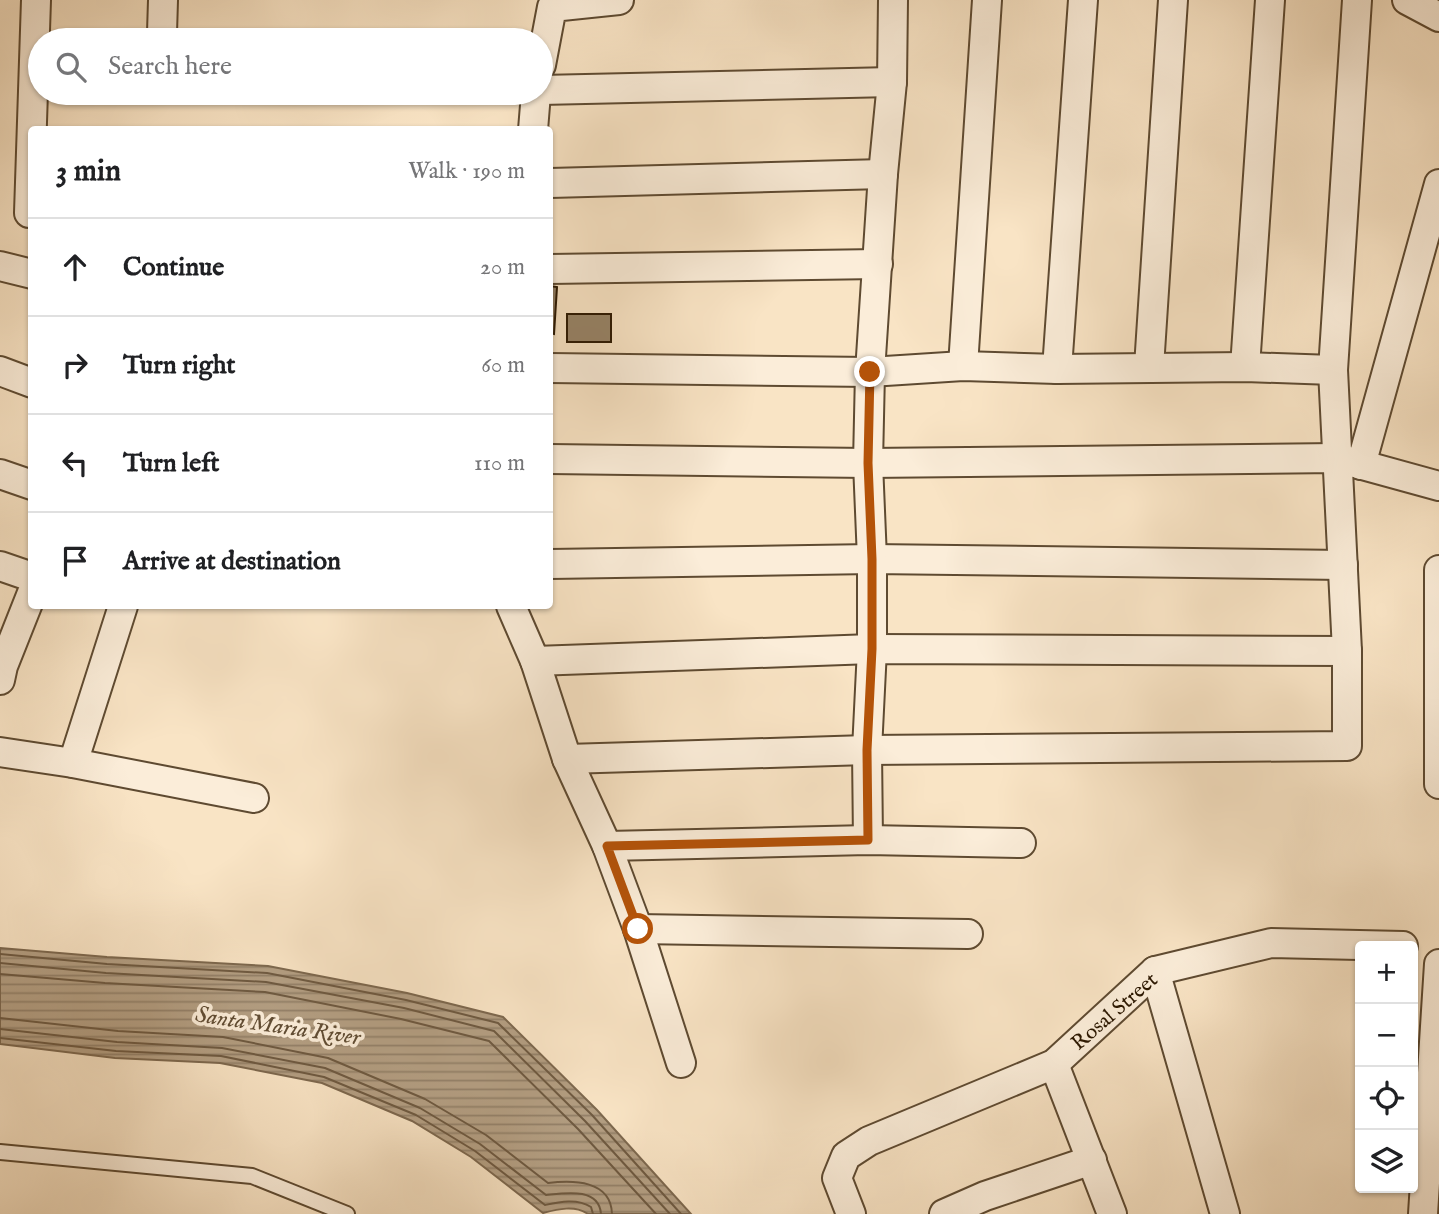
<!DOCTYPE html>
<html lang="en">
<head>
<meta charset="utf-8">
<style>
	body { margin:0; font-family:"IM FELL English",serif; background:#f2f2f2; color:#202124 }
	.controls { position:absolute; right:21px; bottom:21px; display:grid; overflow:hidden; border-radius:7px; box-shadow:0 2px 5px #0004 }
	.controls button { width:63px; height:63px; display:grid; place-items:center; padding:0; border:0; border-bottom:2px solid #e0e0e0; background:#fff; color:#202124; font:35px sans-serif }
	.stop { position:absolute; width:21px; height:21px; margin:-16px; border:5px solid #b45309; border-radius:50%; background:#fff }
	.stop.end { background:#b45309; border-color:#fff; box-shadow:0 2px 7px #0008 }
	.list { margin:0; padding:0; list-style:none }
	h2 { display:flex; justify-content:space-between; align-items:center; height:91px; margin:0; padding:0 28px; font-size:30px }
	h2 small { font-size:23px; font-weight:400; color:#757577 }
	.list li { display:grid; grid-template-columns:46px 1fr auto; gap:21px; align-items:center; box-sizing:border-box; height:98px; padding:0 28px; border-top:2px solid #e0e0e0 }
	.list b { display:block; font-size:26px; white-space:nowrap }
	.list em { font-size:23px; font-style:normal; color:#757577 }
	.icon { flex:none; width:38px; height:38px; fill:none; stroke:currentColor; stroke-width:2; stroke-linecap:round; stroke-linejoin:round }
	.map { position:relative; flex:none; width:1439px; height:1214px; overflow:hidden }
	.search { position:absolute; background:#fff; box-shadow:0 2px 5px #0004; left:28px; top:28px; width:525px; height:77px; display:flex; align-items:center; gap:18px; box-sizing:border-box; padding:0 24px; border-radius:38px; color:#757577; font-size:26px }
	.panel { position:absolute; background:#fff; box-shadow:0 2px 5px #0004; left:28px; top:126px; width:525px; height:483px; border-radius:7px }
	.map>svg:first-child { display:block }
	.water { fill:url(#water-rules); stroke:#7d684e; stroke-width:2 }
	.lines { fill:none; stroke-linecap:round; stroke-linejoin:round }
	.shore { stroke:#6f5a41; stroke-width:2 }
	.building { fill:#968266; stroke:#2b1700; stroke-width:2 }
	.service-casing { stroke:#5e4a31; stroke-width:18 }
	.minor-casing { stroke:#5e4a31; stroke-width:32 }
	.service { stroke:#fbedd9; stroke-width:14 }
	.minor { stroke:#fbedd9; stroke-width:28 }
	.route { stroke:#b45309; stroke-width:9 }
	.labels { text-anchor:middle; stroke-width:7; stroke-linejoin:round; paint-order:stroke }
	.street-label { font-size:21px; fill:#2b1700; stroke:#fbedd9 }
	.water-label { font-size:23px; font-style:italic; fill:#614d34; stroke:#fbedd9 }
</style>
</head>
<body>
<div class="map">
<svg width="1439" height="1214" viewBox="0 0 1439 1214">
	<defs>
		<pattern id="water-rules" width="6" height="5" patternUnits="userSpaceOnUse" patternTransform="scale(1.75)"><rect width="6" height="5" fill="#b39e82"/><path d="M0 2.5h6" fill="none" stroke="#928068"/></pattern>
	</defs>
	<rect width="100%" height="100%" fill="#f9e4c5"/>
	<filter id="stains"><feTurbulence type="fractalNoise" baseFrequency=".00286" numOctaves="4"/><feColorMatrix values="0 0 0 0 .2 0 0 0 0 .09 0 0 0 0 .02 0 0 0 .5 -.17"/></filter>
	<radialGradient id="worn" r=".72"><stop offset=".6" stop-color="#630" stop-opacity="0"/><stop offset="1" stop-color="#630" stop-opacity=".3"/></radialGradient>
	<path class="water" d="M0,948L107,957L268,966L407,993L503,1017L597,1110L691,1214H588C575,1205 558,1209 543,1213L471,1157L412,1121L322,1083L220,1063L115,1058L0,1044Z"/>
	<g class="lines">
		<g class="shore">
			<path d="M0,954L107,964L267,973L406,1000L498,1023L592,1115L681,1214"/>
			<path d="M0,963L106,973L266,982L404,1008L494,1031L585,1121L670,1214"/>
			<path d="M0,974L105,983L265,992L401,1019L489,1041L578,1129L656,1214"/>
			<path d="M0,1018L118,1031L223,1037L328,1058L425,1099L486,1135L548,1183C573,1180 611,1180 612,1214"/>
			<path d="M0,1029L117,1042L222,1048L325,1068L420,1108L480,1144L546,1195C565,1193 599,1187 601,1214"/>
			<path d="M0,1038L116,1051L221,1056L324,1077L416,1115L475,1151L545,1205C559,1202 577,1198 591,1207L593,1214"/>
		</g>
	</g>
	<g class="building">
		<path d="M550,286L557,287L554,334L550,333Z"/>
		<rect x="567" y="314" width="44" height="28"/>
	</g>
	<g class="lines">
		<g class="service-casing">
			<path id="service" d="M0,1152L252,1176L347,1214"/>
		</g>
		<g class="minor-casing">
			<g id="minor">
				<path d="M1407,0L1439,17"/>
				<path d="M162,33L163,0"/>
				<path d="M541,65L552,7L619,0"/>
				<path d="M541,90L892,82"/>
				<path d="M533,130L536,93"/>
				<path d="M550,183L883,174"/>
				<path d="M29,213L36,0"/>
				<path d="M0,266L32,274"/>
				<path d="M550,269L878,264"/>
				<path d="M963,366L987,0"/>
				<path d="M1149,367L1173,0"/>
				<path d="M1245,367L1270,0"/>
				<path d="M550,368L870,372L963,366L1057,369L1245,367L1333,370"/>
				<path d="M1057,369L1083,0"/>
				<path d="M0,371L32,383"/>
				<path d="M550,459L868,463L1337,458L1439,486"/>
				<path d="M1361,465L1439,184"/>
				<path d="M0,474L32,485"/>
				<path d="M550,564L872,559L1343,565"/>
				<path d="M0,566L32,577"/>
				<path d="M511,606L535,661L567,759L607,846L638,929L681,1063"/>
				<path d="M535,661L872,649L1347,651"/>
				<path d="M0,680L3,666L32,593"/>
				<path d="M0,752L73,763L254,798"/>
				<path d="M567,759L867,750L1347,746V651L1333,370L1357,0"/>
				<path d="M73,763L123,606"/>
				<path d="M1439,784V570"/>
				<path d="M868,840L867,750L872,649V559L868,463L870,372L883,174L892,82L893,0"/>
				<path d="M607,846L868,840L1021,843"/>
				<path d="M638,929L968,934"/>
				<path d="M1155,971L1225,1214"/>
				<path d="M1054,1064L1112,1214"/>
				<path d="M851,1214L837,1178L846,1156L869,1141L1054,1064L1155,971L1271,943L1403,946"/>
				<path d="M944,1214L985,1196L1092,1160"/>
				<path d="M1423,1214L1439,964"/>
			</g>
		</g>
		<use href="#service" class="service"/>
		<use href="#minor" class="minor"/>
	</g>
	<g class="lines">
		<path class="route" d="M638,929L607,846L868,840L867,750L872,649V559L868,463L870,372"/>
	</g>
	<g class="labels">
		<g class="street-label">
			<text transform="translate(1114 1011) rotate(-41)" y="7">Rosal Street</text>
		</g>
		<g class="water-label">
			<text transform="translate(278 1025) rotate(8)" y="8">Santa Maria River</text>
		</g>
	</g>
	<rect width="100%" height="100%" filter="url(#stains)"/>
	<rect width="100%" height="100%" fill="url(#worn)"/>
</svg>
<div class="controls">
<button>+</button>
<button>−</button>
<button><svg class="icon" aria-label="locate" viewBox="0 0 24 24"><circle cx="12" cy="12" r="6"/><path d="M12 2v4M12 18v4M2 12h4M18 12h4"/></svg></button>
<button><svg class="icon" aria-label="layers" viewBox="0 0 24 24"><path d="M12 4l9 5-9 5-9-5zM3 14l9 5 9-5"/></svg></button>
</div>
<div class="stop" style="left:638px;top:929px"></div>
<div class="stop end" style="left:870px;top:372px"></div>
<div class="search"><svg class="icon" aria-label="search" viewBox="0 0 24 24"><circle cx="10" cy="10" r="6"/><path d="M15 15l6 6"/></svg>Search here</div>
<section class="panel">
<h2>3 min<small>Walk · 190 m</small></h2>
<ul class="list">
<li><svg class="icon" aria-label="ahead" viewBox="0 0 24 24"><path d="M12 20V5M6 11l6-6 6 6"/></svg><div><b>Continue</b></div><em>20 m</em></li>
<li><svg class="icon" aria-label="right" viewBox="0 0 24 24"><path d="M7 20v-9h11M14 6l5 5-5 5"/></svg><div><b>Turn right</b></div><em>60 m</em></li>
<li><svg class="icon" aria-label="left" viewBox="0 0 24 24"><path d="M17 20v-9H6M10 6l-5 5 5 5"/></svg><div><b>Turn left</b></div><em>110 m</em></li>
<li><svg class="icon" aria-label="arrive" viewBox="0 0 24 24"><path d="M6 21V4h12l-3 4 3 4H6"/></svg><div><b>Arrive at destination</b></div></li>
</ul>
</section>
</div>
</body>
</html>
